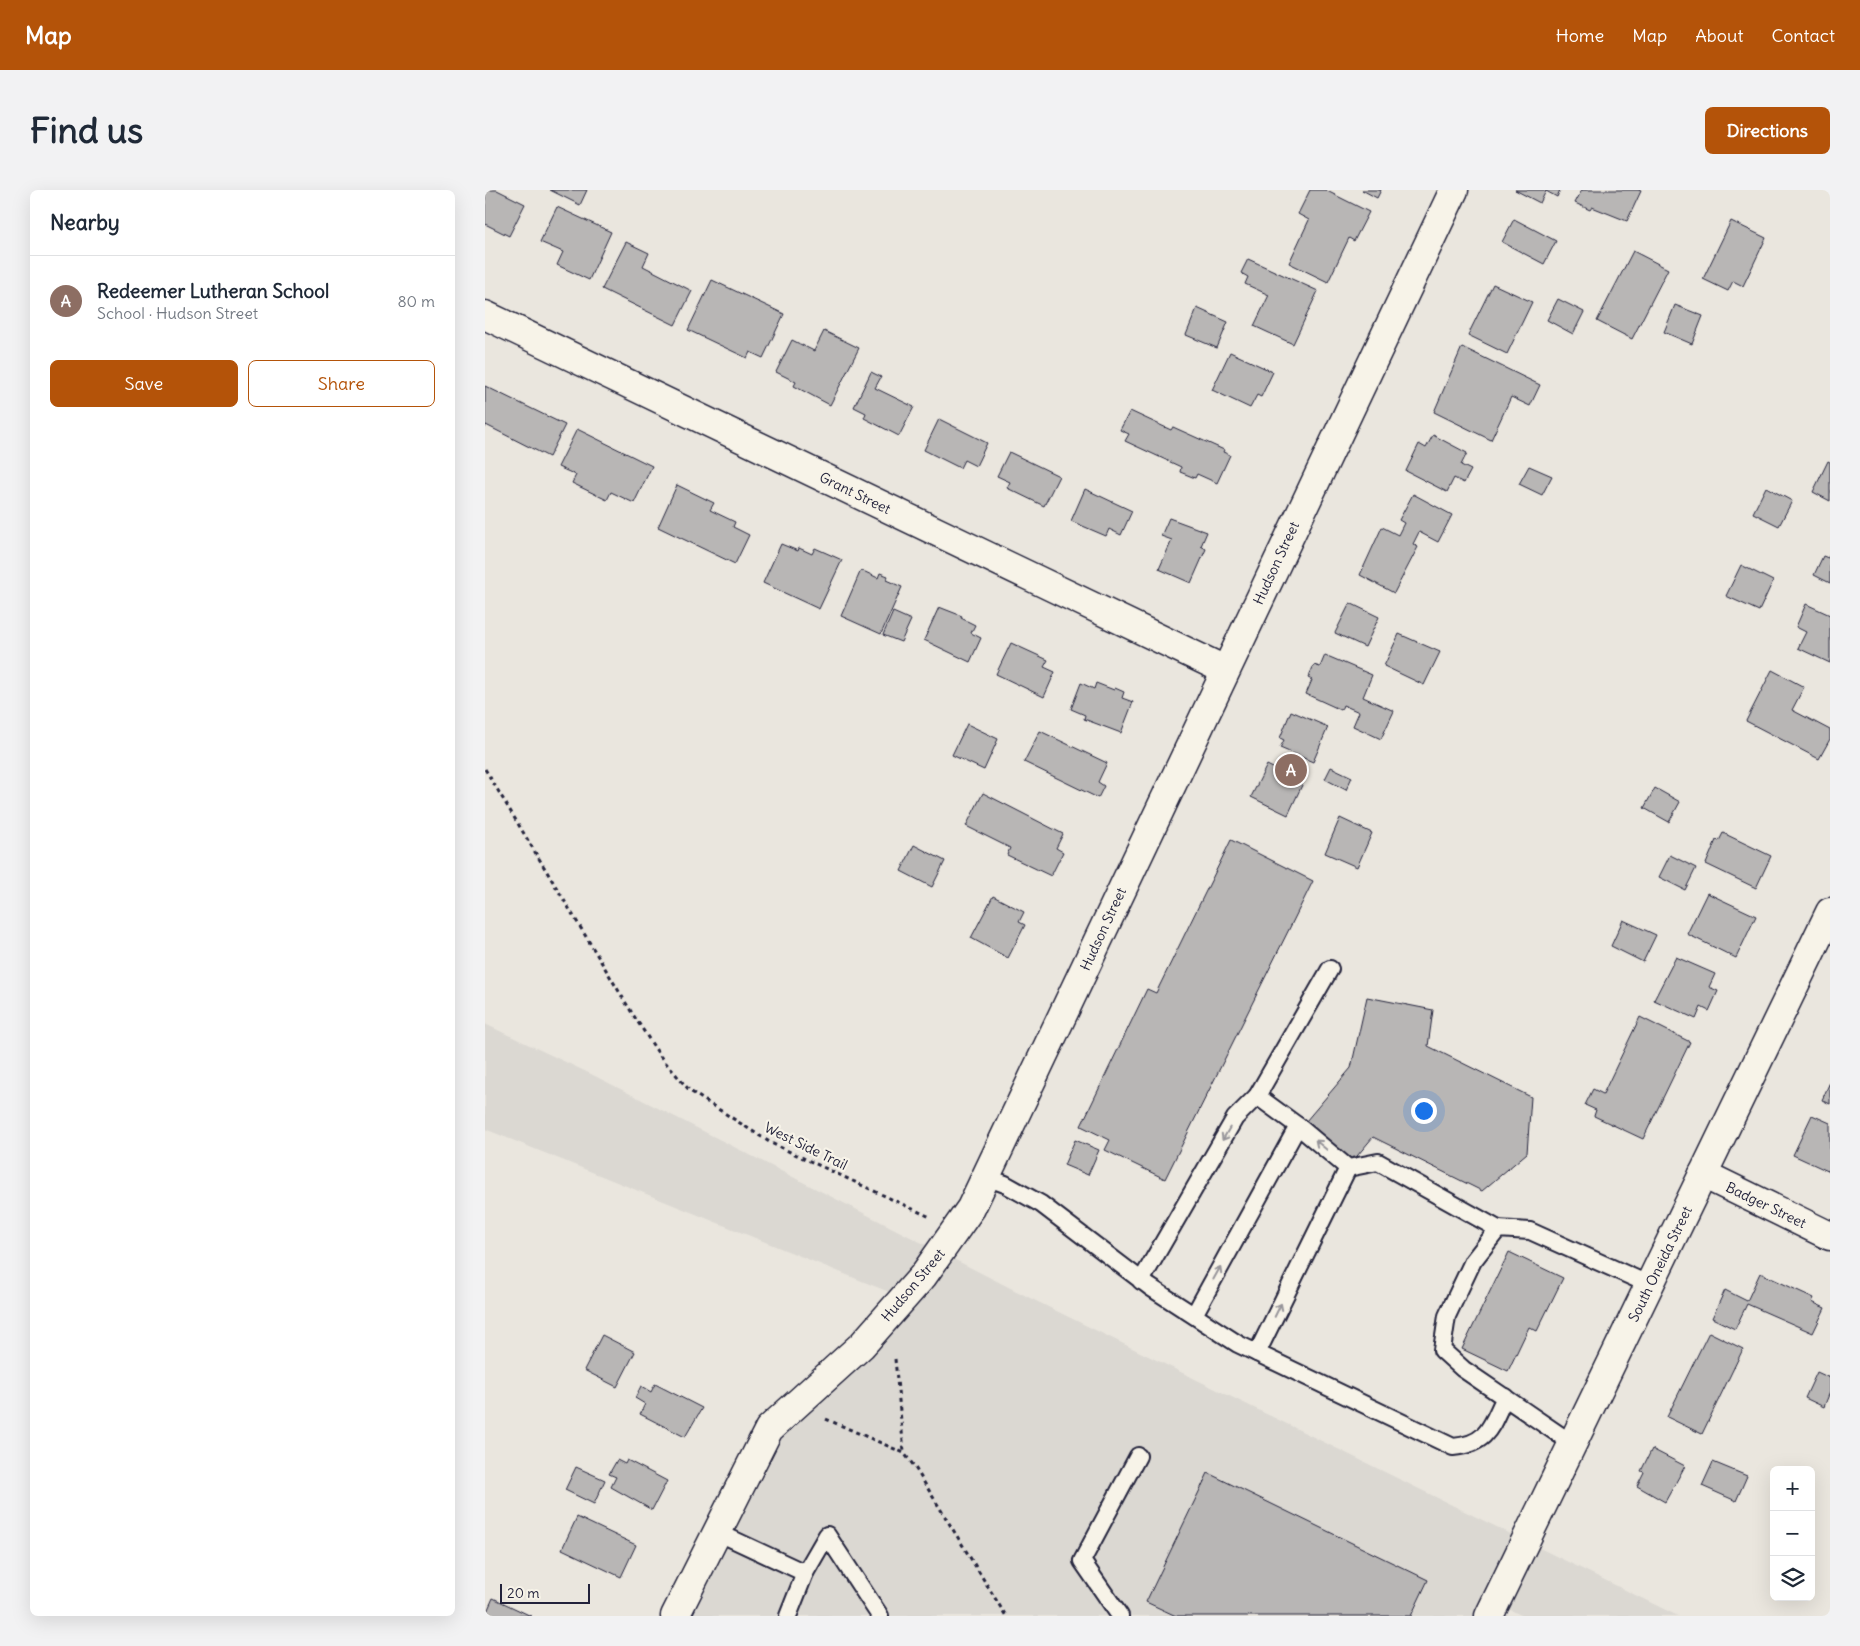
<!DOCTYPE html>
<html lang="en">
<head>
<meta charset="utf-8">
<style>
	body { margin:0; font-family:Delius,sans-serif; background:#f2f2f3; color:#1f2937 }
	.controls { position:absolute; right:15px; bottom:15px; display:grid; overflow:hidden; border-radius:8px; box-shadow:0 5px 20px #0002 }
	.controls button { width:45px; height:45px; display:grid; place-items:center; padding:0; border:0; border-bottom:1px solid #e0e1e3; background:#fff; color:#1f2937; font:25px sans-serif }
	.scale { position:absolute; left:15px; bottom:12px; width:90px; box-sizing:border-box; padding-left:5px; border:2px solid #22223b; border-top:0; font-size:14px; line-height:18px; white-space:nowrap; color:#22223b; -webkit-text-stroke:4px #f7f3e8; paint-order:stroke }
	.you { position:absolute; left:938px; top:920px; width:18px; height:18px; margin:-12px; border:4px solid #fff; border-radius:50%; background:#1a73e8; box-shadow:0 0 0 8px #1a73e833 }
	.badge { display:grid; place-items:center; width:32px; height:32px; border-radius:50%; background:#b45309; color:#fff; font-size:16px; font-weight:700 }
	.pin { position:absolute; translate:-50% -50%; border:2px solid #fff; box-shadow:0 1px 5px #0006 }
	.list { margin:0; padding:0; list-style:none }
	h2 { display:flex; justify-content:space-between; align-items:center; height:65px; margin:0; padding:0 20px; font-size:21px }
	h2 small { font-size:16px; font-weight:400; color:#747a83 }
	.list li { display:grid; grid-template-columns:32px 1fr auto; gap:15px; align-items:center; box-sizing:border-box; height:90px; padding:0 20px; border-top:1px solid #e0e1e3 }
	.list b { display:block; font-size:19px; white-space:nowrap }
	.list p { margin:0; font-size:16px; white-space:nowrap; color:#747a83 }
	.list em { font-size:16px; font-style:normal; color:#747a83 }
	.actions { display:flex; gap:10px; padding:15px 20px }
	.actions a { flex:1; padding:11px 0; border:1px solid #b45309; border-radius:8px; text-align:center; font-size:18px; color:#b45309 }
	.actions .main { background:#b45309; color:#fff }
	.icon { flex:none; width:28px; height:28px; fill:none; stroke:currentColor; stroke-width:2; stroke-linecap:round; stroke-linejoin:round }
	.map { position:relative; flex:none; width:1345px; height:1426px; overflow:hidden; border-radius:8px }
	header { display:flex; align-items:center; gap:30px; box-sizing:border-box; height:70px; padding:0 25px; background:#b45309; color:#fff }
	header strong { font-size:24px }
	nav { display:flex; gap:28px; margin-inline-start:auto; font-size:18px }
	.intro { display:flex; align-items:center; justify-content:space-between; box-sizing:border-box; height:120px; padding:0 30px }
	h1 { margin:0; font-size:35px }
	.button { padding:12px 22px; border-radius:8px; background:#b45309; color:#fff; font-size:18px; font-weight:700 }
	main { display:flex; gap:30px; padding:0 30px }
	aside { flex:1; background:#fff; border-radius:8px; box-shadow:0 5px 20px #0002 }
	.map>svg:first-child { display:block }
	.built { fill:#dbd8d2 }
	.building { fill:#b8b6b5; stroke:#22223b }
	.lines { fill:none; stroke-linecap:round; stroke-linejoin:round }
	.service-casing { stroke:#22223b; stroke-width:20 }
	.minor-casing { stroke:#22223b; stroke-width:31 }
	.tertiary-casing { stroke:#22223b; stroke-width:31 }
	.path { stroke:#22223b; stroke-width:3; stroke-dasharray:4 4; stroke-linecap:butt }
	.service { stroke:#f7f3e8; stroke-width:16 }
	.minor { stroke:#f7f3e8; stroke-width:28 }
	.tertiary { stroke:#f7f3e8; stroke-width:28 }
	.oneway { stroke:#97959a }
	.labels { text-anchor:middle; stroke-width:4.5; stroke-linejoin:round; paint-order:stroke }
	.street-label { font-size:14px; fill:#22223b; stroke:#f7f3e8 }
</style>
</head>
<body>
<header>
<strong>Map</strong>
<nav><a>Home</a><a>Map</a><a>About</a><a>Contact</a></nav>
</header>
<div class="intro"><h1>Find us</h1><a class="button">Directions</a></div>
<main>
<aside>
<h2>Nearby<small></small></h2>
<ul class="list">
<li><span class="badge" style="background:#8d6e63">A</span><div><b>Redeemer Lutheran School</b><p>School · Hudson Street</p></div><em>80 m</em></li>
</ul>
<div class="actions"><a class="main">Save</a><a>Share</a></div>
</aside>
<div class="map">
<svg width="1345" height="1426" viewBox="0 0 1345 1426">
	<rect width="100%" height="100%" fill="#eae6de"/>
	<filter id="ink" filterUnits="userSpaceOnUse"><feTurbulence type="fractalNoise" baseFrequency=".02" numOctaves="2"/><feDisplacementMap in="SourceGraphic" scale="10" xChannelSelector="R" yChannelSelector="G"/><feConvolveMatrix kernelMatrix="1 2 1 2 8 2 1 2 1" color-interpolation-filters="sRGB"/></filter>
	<g filter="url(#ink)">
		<path class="built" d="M0,834L108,885L545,1108L1193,1426H1038L1011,1413L1004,1426H190L284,1239L419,1108L0,939Z"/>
		<g class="building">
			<path d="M0,0H12L40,14L24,46L0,34Z"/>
			<path d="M65,0H102L95,15Z"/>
			<path d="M825,0H840L884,22L869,51L864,48L843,92L804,73L824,30L813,24Z"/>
			<path d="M877,0H896L892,8Z"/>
			<path d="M1030,0H1075L1072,7L1061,1L1055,13Z"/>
			<path d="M1097,0H1153L1156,1L1142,31L1107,17L1105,20L1090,13Z"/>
			<path d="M72,17L126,42L104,90L72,75L78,62L55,52Z"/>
			<path d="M1029,29L1071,51L1059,74L1017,52Z"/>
			<path d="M1246,31L1281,48L1258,96L1248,91L1243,101L1218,89Z"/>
			<path d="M141,52L164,63L158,76L207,101L190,135L117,99Z"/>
			<path d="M1148,61L1183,79L1147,149L1112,131Z"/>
			<path d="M763,69L833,101L808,154L769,136L784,105L760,94L763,87L756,83Z"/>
			<path d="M227,90L299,124L278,168L265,162L262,168L203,140Z"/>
			<path d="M1008,94L1047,112L1022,164L983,145Z"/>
			<path d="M1073,109L1099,122L1088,144L1062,130Z"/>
			<path d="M1190,115L1218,126L1207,154L1179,142Z"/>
			<path d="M712,118L743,132L732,158L701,145Z"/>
			<path d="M339,141L374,158L345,215L309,196L311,192L291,182L307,150L329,161Z"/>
			<path d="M977,157L1055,195L1045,216L1026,207L1006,250L949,222Z"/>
			<path d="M745,162L788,182L776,207L772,205L765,218L727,200Z"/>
			<path d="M386,182L396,187L390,198L429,217L414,246L379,228L381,223L369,217Z"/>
			<path d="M0,196L80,235L64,267L1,235L0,238Z"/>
			<path d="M645,221L686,240L688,237L739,260L738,262L745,265L732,293L712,284L710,288L695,282L696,277L640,251L644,244L635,240Z"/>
			<path d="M454,229L502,253L491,276L479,270L475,278L439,260Z"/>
			<path d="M92,239L167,276L149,313L126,302L122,310L87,293L91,285L73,277Z"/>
			<path d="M948,245L982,263L976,275L986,280L979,293L969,288L962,302L921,281L934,254L941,258Z"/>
			<path d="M524,262L574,286L559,316L522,298L525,292L512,286Z"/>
			<path d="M1343,271L1345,272V311L1328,302Z"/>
			<path d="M1044,276L1067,286L1057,305L1034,294Z"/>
			<path d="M192,295L229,313L225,320L250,332L248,337L264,345L250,374L173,337Z"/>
			<path d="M1281,297L1307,311L1294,336L1268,323Z"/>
			<path d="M600,299L647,321L636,345L624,339L621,346L586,331Z"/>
			<path d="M928,304L967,325L953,352L934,342L928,354L933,357L909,403L875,385L897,337L913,345L919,333L914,330Z"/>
			<path d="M684,328L722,342L716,356L721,359L706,393L674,379L687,350L676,346Z"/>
			<path d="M296,354L313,361L314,358L327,364L330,358L357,370L334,419L278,393Z"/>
			<path d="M1345,364V393L1329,385L1338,366L1343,368Z"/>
			<path d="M1256,375L1288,391L1274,421L1241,406Z"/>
			<path d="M376,380L393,388L395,383L403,386L401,390L417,397L396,444L356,426Z"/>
			<path d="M865,413L894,427L880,457L850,443Z"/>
			<path d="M1321,414L1345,425V473L1313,458L1321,442L1311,437Z"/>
			<path d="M454,417L477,426L476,428L490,435L486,443L496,448L485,472L439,450Z"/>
			<path d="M408,422L426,430L416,452L398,445Z"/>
			<path d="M914,444L955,462L939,495L899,476Z"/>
			<path d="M526,453L563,470L559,477L570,482L559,507L511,484Z"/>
			<path d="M840,465L887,485L878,507L909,521L896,549L868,536L874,522L858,515L856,520L821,504L827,490L823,488L829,475L835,477Z"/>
			<path d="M1287,480L1319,497L1307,520L1345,540V549L1334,569L1261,531Z"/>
			<path d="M596,493L609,499L611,493L629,500L630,498L639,502L637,508L648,512L636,543L599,529L600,525L586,519Z"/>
			<path d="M806,521L843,537L828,572L795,558L799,550L795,548Z"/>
			<path d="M482,534L513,549L499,580L467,565Z"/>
			<path d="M555,541L622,573L613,592L619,596L613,608L539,572Z"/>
			<path d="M782,575L818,593L803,625L766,607Z"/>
			<path d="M846,577L867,587L861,600L840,589Z"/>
			<path d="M1170,598L1195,612L1184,632L1159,618Z"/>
			<path d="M498,603L578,644L571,658L578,662L566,686L522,665L525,658L481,636Z"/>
			<path d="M855,628L887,643L872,677L840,663Z"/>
			<path d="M1238,643L1286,666L1271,698L1221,674L1231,650L1234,651Z"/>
			<path d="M746,650L828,691L680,989L620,960L625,950L596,936L662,799L671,803Z"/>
			<path d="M429,655L460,671L447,697L416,681Z"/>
			<path d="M1185,665L1211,678L1200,700L1174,687Z"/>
			<path d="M1222,703L1271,726L1251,768L1202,744Z"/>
			<path d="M508,706L539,722L534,732L540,735L523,768L486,748Z"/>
			<path d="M1138,730L1171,745L1158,772L1126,756Z"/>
			<path d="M1191,767L1230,784L1224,797L1233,801L1224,821L1216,817L1211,829L1169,810Z"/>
			<path d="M882,807L948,820L943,856L1046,907L1042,963L997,1001L888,947L867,972L821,931L866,878Z"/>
			<path d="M1155,827L1205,852L1158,949L1109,926L1111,920L1100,915L1108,899L1118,904Z"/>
			<path d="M1345,892V914L1337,910Z"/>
			<path d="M1327,925L1345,933V982L1308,965Z"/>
			<path d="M590,950L614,960L603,985L579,975Z"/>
			<path d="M1024,1062L1078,1088L1052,1141L1044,1137L1023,1181L977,1159Z"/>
			<path d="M1275,1083L1329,1108L1327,1112L1340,1118L1328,1143L1262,1114L1250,1139L1227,1128L1240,1100L1262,1111Z"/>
			<path d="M1224,1142L1258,1159L1217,1244L1182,1227Z"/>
			<path d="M117,1145L150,1162L132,1197L99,1180Z"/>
			<path d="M1332,1182L1345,1188V1202L1339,1217L1320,1208Z"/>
			<path d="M170,1194L217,1218L200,1247L155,1224L160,1214L150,1208L156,1196L166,1202Z"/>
			<path d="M1167,1259L1200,1276L1180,1312L1152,1296L1159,1282L1156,1281Z"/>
			<path d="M132,1270L140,1274L142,1270L182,1291L167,1320L126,1297L131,1287L124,1284Z"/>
			<path d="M1228,1272L1262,1286L1251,1311L1217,1296Z"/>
			<path d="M91,1277L120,1290L109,1314L80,1300Z"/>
			<path d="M723,1283L943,1390L926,1426H691L661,1412Z"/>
			<path d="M92,1327L151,1355L136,1387L77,1359Z"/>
			<path d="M8,1408L46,1426H0Z"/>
		</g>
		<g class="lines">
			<g class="service-casing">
				<g id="service">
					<path d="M772,906L813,936L863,978L893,972L1013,1039"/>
					<path d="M501,987L520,994L556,1014L665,1097L753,1154L968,1257C1004,1254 1006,1235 1020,1207"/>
					<path d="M656,1091L750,928L772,906L845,779"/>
					<path d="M709,1125L813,936"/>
					<path d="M772,1163L863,978"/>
					<path d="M1088,1254L978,1179L957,1160L962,1126L988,1071L1013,1039L1045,1041L1165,1095"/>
					<path d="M232,1342L320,1383"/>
					<path d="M303,1426L320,1383L342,1345L395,1426"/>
					<path d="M635,1426L597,1371L653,1266"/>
				</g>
			</g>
			<g class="minor-casing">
				<g id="minor">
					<path d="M0,125L740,480"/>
					<path d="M1218,984L1345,1046"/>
					<path d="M190,1426L284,1239L377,1155L438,1086L486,1018L969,0"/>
				</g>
			</g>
			<g class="tertiary-casing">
				<path id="tertiary" d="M1004,1426L1345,722"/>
			</g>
			<g class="path">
				<path d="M0,579L147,823L175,866L205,901L286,953L445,1027"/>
				<path d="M410,1169L419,1262"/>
				<path d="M341,1229L419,1263L429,1276L521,1426"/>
			</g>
			<use href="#service" class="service"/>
			<use href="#minor" class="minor"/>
			<use href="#tertiary" class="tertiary"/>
		</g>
		<defs><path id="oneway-shaft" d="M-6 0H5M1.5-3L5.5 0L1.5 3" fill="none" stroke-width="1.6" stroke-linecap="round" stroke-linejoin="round" transform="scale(1.25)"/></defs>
		<g class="oneway">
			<use href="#oneway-shaft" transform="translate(741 944) rotate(120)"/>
			<use href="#oneway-shaft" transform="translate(836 955) rotate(-140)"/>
			<use href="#oneway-shaft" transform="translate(732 1083) rotate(-61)"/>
			<use href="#oneway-shaft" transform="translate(793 1120) rotate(-64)"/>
		</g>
	</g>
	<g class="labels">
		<g class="street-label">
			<text transform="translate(370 303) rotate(26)" y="5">Grant Street</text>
			<text transform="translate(791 373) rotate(-65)" y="5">Hudson Street</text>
			<text transform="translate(618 739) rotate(-65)" y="5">Hudson Street</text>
			<text transform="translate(321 956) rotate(26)" y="5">West Side Trail</text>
			<text transform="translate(1281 1015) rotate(26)" y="5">Badger Street</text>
			<text transform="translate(1175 1074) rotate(-64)" y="5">South Oneida Street</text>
			<text transform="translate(428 1095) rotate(-50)" y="5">Hudson Street</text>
		</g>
	</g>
</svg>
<div class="controls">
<button>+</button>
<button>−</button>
<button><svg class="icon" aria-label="layers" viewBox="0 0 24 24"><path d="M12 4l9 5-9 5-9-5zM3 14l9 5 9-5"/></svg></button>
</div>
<div class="scale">20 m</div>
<div class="you"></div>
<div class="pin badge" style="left:806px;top:580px;background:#8d6e63">A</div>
</div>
</main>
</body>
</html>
